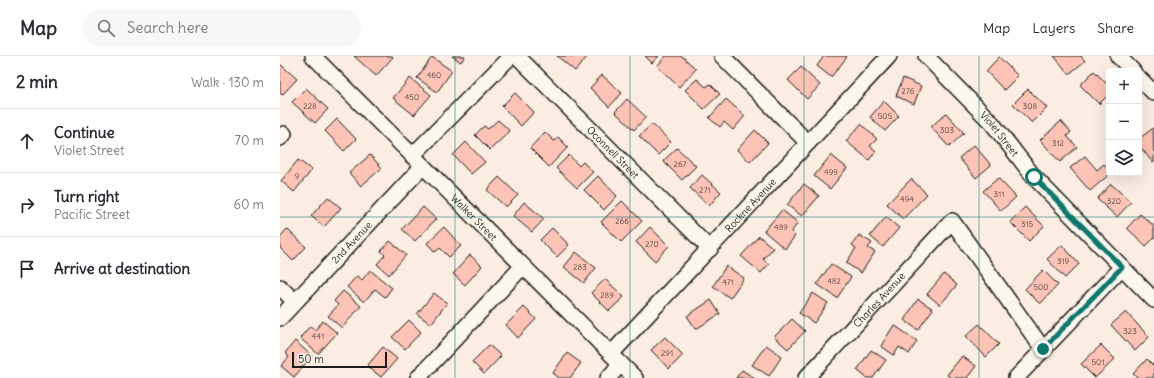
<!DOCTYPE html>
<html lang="en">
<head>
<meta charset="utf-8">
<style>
	body { margin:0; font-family:Delius,sans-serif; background:#f7f7f7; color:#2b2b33 }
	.controls { position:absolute; right:12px; top:12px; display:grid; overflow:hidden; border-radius:4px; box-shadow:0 4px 16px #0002 }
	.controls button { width:36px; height:36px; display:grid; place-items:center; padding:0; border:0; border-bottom:1px solid #e1e1e2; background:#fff; color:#2b2b33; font:20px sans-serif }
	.scale { position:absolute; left:12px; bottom:10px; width:95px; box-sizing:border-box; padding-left:4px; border:2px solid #1c1c1c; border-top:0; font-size:11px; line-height:14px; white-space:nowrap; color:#1c1c1c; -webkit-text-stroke:3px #fbf7ec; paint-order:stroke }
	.stop { position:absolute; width:12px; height:12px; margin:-9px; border:3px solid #0f766e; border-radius:50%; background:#fff }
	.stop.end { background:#0f766e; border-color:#fff; box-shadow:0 1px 4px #0008 }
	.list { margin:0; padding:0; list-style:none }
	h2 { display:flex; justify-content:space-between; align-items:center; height:52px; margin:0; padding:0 16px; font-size:17px }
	h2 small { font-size:13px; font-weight:400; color:#7c7c81 }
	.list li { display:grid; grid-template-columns:26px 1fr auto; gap:12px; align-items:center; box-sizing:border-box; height:64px; padding:0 16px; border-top:1px solid #e1e1e2 }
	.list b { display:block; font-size:15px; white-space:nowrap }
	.list p { margin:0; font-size:13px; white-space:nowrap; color:#7c7c81 }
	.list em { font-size:13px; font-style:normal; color:#7c7c81 }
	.icon { flex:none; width:22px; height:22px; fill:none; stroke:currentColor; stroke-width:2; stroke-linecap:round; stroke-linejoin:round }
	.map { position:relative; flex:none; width:874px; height:322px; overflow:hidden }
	header { display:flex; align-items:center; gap:24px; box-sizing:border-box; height:56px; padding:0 20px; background:#fff; border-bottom:1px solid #e1e1e2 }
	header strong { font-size:19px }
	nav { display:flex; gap:22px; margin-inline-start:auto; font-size:14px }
	.search { width:280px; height:36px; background:#f7f7f7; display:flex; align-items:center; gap:10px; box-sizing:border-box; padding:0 14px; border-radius:22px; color:#7c7c81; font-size:15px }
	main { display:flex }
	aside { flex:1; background:#fff }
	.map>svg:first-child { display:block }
	.building { fill:#fdc3b4; stroke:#1c1c1c }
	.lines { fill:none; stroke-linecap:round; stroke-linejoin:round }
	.minor-casing { stroke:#1c1c1c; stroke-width:18 }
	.minor { stroke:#fbf7ec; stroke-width:15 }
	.route { stroke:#0f766e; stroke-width:5 }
	.grid { fill:none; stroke:#0f766e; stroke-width:1; stroke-opacity:0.55 }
	.labels { text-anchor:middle; stroke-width:4; stroke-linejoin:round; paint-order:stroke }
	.number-label { font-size:8px; fill:#544642 }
	.street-label { font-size:10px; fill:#1c1c1c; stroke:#fbf7ec }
</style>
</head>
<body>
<header>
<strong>Map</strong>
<div class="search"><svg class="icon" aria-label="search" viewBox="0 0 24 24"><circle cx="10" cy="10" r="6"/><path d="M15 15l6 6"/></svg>Search here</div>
<nav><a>Map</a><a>Layers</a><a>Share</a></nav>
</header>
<main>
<aside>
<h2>2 min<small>Walk · 130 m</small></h2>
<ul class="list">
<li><svg class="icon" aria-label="ahead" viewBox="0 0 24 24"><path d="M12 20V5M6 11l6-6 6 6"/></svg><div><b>Continue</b><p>Violet Street</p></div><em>70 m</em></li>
<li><svg class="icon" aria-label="right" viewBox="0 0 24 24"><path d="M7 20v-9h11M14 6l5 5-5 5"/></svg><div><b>Turn right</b><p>Pacific Street</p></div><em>60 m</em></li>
<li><svg class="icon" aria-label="arrive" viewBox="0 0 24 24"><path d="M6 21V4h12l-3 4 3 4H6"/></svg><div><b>Arrive at destination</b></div></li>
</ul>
</aside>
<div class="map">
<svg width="874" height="322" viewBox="0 0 874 322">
	<rect width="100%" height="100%" fill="#fbede1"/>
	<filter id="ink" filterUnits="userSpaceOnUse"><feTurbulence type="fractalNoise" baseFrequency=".025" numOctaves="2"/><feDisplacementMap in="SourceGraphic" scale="8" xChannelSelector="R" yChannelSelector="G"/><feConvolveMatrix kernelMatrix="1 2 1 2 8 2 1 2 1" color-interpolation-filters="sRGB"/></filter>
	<g filter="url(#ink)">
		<g class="building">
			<path d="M74,0H112L113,1L96,20Z"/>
			<path d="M172,0H185L181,6Z"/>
			<path d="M277,0H305L307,1L295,15Z"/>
			<path d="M365,0H379L372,7Z"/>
			<path d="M386,0H402L416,13L399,31L377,10Z"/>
			<path d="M544,0H566L567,1L551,21L537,10Z"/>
			<path d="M774,0H801L805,5L789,18Z"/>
			<path d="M152,1L172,15L157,36L137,22Z"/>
			<path d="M719,1L738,20L724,34L706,15Z"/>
			<path d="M0,8L17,23L2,39L0,37Z"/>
			<path d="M521,11L540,29L527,43L508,24Z"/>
			<path d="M814,15L829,30V38L819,48L800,29Z"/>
			<path d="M322,19L342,37L329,51L310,32Z"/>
			<path d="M130,22L151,39L134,59L113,42Z"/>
			<path d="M623,22L641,30L634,48L616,40Z"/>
			<path d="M417,23L426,31L430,28L440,38L424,53L405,34Z"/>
			<path d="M26,32L48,53L35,67L12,46Z"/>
			<path d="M748,33L767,52L752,67L733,48Z"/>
			<path d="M235,37L254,56L241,70L222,50Z"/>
			<path d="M347,43L366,61L354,74L335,56Z"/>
			<path d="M446,43L465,60L453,74L444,66L440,71L429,62Z"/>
			<path d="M604,45L619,60L605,75L590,61Z"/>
			<path d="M666,57L684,77L669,91L651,71Z"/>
			<path d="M57,63L76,83L64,95L45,75Z"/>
			<path d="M218,64L230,75L210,94L195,79L204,70L208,73Z"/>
			<path d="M781,65L791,76L787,80L797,91L780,106L760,84Z"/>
			<path d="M372,68L391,86L378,99L359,80Z"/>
			<path d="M581,68L597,83L590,90L596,95L589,104L566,85Z"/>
			<path d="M873,72L874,106L873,107L859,89V83Z"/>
			<path d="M475,74L488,87L470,106L457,94Z"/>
			<path d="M265,76L274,85L278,81L288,91L269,111L250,92Z"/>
			<path d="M186,86L205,106L191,118L173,99Z"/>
			<path d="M694,89L711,109L696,122L679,102Z"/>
			<path d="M397,92L416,110L402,124L383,105Z"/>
			<path d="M90,99L102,112L81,130L69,117Z"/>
			<path d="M289,99L299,110L303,106L313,116L297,132L276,112Z"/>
			<path d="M551,99L567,112L550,133L534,120Z"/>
			<path d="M805,100L817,114L824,108L829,114V117H831L810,135L790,112Z"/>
			<path d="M18,104L32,114L14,136L1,125Z"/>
			<path d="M422,119L441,136L429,150L410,132Z"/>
			<path d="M318,120L337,140L324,154L304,134Z"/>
			<path d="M219,121L238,139L226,151L207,134Z"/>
			<path d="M718,122L736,141L721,155L703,135Z"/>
			<path d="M631,123L647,138L623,163L607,148Z"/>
			<path d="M524,128L539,140L522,160L507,149Z"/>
			<path d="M831,128L851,146L837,161L817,143Z"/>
			<path d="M48,141L61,152L44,171L31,160Z"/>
			<path d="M342,145L362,165L341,186L321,166Z"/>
			<path d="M244,146L264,163L252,176L233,160Z"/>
			<path d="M143,151L156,163L135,185L122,173Z"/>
			<path d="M745,151L764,170L749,185L730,166Z"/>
			<path d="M502,154L518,167L511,176L515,180L505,193L484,175Z"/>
			<path d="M860,158L874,170V182L866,190L847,172Z"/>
			<path d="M606,161L619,172L603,191L590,180Z"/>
			<path d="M164,171L181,190L169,201L160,192L155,196L147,187Z"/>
			<path d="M370,171L389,190L375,205L356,186Z"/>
			<path d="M272,172L289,189L277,201L260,184Z"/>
			<path d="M7,173L26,191L13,205L0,192V181Z"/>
			<path d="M579,179L592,187L588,192L595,196L581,217L566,207L576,192L572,189Z"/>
			<path d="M479,180L493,192L483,203L489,208L481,217L461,200Z"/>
			<path d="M110,185L126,199L109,219L97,208L105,199L101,195Z"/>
			<path d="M782,189L799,208L785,222L767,203Z"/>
			<path d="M296,196L316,212L304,227L284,211Z"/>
			<path d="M190,199L202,210L185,229L173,218Z"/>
			<path d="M551,208L571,221L557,242L537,228Z"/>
			<path d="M446,210L464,222L450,242L433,230Z"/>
			<path d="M90,214L112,232L105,241L95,233L84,246L67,231L77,220L82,224Z"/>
			<path d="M763,214L778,229L760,248L745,233Z"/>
			<path d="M664,218L677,229L660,249L647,238Z"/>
			<path d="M325,223L344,241L329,255L311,237Z"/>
			<path d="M63,235L81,250L62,272L48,260L58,249L54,245Z"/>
			<path d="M154,237L167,247L151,268L137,258Z"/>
			<path d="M533,237L548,247L534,267L519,257Z"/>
			<path d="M638,243L653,253L638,274L624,264Z"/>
			<path d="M431,244L440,258L416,273L407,260Z"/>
			<path d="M244,251L256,263L238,282L226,269Z"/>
			<path d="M846,256L869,281L855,295L831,269Z"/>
			<path d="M512,263L525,275L508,293L494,281Z"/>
			<path d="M129,264L141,276L125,293L112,281Z"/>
			<path d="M43,265L57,277L38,298L20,282L30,270L35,274Z"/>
			<path d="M699,268L719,288L706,301L686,280Z"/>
			<path d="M614,269L637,285L629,298L619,291L614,299L601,290Z"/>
			<path d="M385,281L403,299L389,313L371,294Z"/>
			<path d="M15,285L32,300L14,321L1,310L9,301L5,297Z"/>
			<path d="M209,289L221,300L204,318L192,306Z"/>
			<path d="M486,289L502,300L489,320L472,309Z"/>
			<path d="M821,289L835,303L815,322L801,308Z"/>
			<path d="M103,291L117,303L101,321L87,310Z"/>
			<path d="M591,294L606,304L593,322H587L577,314Z"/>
			<path d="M287,297L301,307L290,322H279L273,317Z"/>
			<path d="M682,300L696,310L687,322H671L667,319Z"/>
			<path d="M867,303L874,310V322H858L853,318Z"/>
			<path d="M462,314L474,322H456Z"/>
		</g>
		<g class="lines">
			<g class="minor-casing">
				<g id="minor">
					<path id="s1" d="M33,0L355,322"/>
					<path id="s2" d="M237,0L430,193"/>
					<path d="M442,0L528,87"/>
					<path id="s3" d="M646,0L712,67L754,121L874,244"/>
					<path d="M838,0L853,15"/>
					<path d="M859,22L874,37"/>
					<path d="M0,82L4,78"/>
					<path d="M132,100L231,0"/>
					<path d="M0,231L15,246"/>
					<path id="s4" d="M0,262L143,110"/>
					<path id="s5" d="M331,298L609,0"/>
					<path d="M138,322L243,210"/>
					<path d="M328,322L341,308"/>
					<path id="s6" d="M526,322L672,165L763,293"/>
					<path d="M736,322L842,211"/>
				</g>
			</g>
			<use href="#minor" class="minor"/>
		</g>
	</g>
	<g class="lines" filter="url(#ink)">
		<path class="route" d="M754,121L842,211L763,293"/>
	</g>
	<path class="grid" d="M175,0V322M350,0V322M524,0V322M699,0V322M0,161H874"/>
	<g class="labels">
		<g class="number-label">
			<text x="154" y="22">460</text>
			<text x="628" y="38">276</text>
			<text x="132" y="44">450</text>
			<text x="30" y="53">228</text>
			<text x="750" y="53">308</text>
			<text x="605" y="63">505</text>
			<text x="667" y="77">303</text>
			<text x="778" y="90">312</text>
			<text x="400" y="111">267</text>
			<text x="551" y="119">499</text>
			<text x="17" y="123">9</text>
			<text x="425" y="137">271</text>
			<text x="719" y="141">311</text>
			<text x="627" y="146">494</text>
			<text x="834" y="148">320</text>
			<text x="342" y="168">266</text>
			<text x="747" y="171">315</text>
			<text x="501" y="174">489</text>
			<text x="372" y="191">270</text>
			<text x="783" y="208">319</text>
			<text x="300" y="214">283</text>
			<text x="554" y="228">482</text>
			<text x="448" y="229">471</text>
			<text x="761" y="234">500</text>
			<text x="327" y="242">289</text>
			<text x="850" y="278">323</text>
			<text x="38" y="283">441</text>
			<text x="387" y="300">291</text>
			<text x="818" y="309">501</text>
		</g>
		<g class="street-label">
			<text dy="4" stroke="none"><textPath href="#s3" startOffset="107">Violet Street</textPath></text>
			<text dy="4" stroke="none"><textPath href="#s2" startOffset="136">Oconnell Street</textPath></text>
			<text dy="4" stroke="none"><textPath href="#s5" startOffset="204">Rockne Avenue</textPath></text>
			<text dy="4" stroke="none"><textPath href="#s1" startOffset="228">Walker Street</textPath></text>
			<text dy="4" stroke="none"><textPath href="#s4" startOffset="104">2nd Avenue</textPath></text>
			<text dy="4" stroke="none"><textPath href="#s6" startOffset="107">Charles Avenue</textPath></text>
		</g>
	</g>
</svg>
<div class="controls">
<button>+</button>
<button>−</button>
<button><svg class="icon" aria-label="layers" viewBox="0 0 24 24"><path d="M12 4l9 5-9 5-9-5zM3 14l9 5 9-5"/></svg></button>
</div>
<div class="scale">50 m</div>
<div class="stop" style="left:754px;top:121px"></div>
<div class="stop end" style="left:763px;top:293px"></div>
</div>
</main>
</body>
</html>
